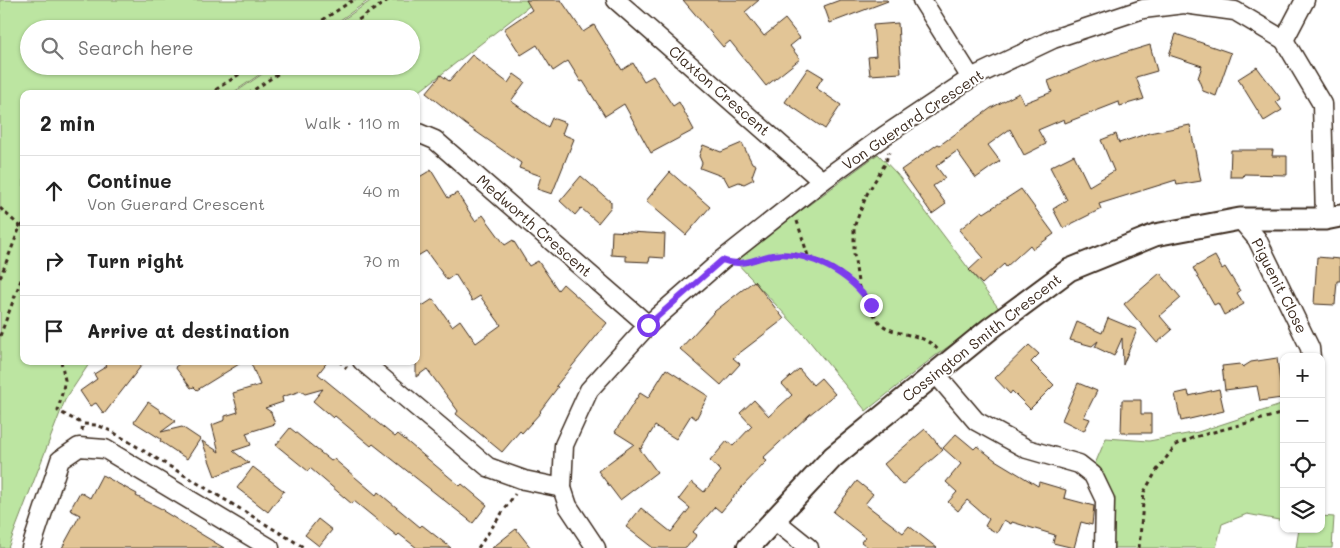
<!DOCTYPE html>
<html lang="en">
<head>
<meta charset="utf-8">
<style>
	body { margin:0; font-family:Mali,sans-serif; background:#f2f2f2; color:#222 }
	.controls { position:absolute; right:15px; bottom:15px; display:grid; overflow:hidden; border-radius:10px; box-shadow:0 1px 4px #0004 }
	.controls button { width:45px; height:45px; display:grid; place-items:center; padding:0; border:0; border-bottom:1px solid #e0e0e0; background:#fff; color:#222; font:25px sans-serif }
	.stop { position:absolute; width:15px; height:15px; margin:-11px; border:4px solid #7c3aed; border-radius:50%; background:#fff }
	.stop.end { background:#7c3aed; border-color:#fff; box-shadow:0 1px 5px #0008 }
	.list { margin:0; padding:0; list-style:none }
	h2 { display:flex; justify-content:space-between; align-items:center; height:65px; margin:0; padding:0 20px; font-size:21px }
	h2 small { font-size:16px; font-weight:400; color:#767676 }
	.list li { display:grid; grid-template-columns:32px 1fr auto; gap:15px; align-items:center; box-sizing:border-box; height:70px; padding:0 20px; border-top:1px solid #e0e0e0 }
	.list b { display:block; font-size:19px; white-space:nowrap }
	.list p { margin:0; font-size:16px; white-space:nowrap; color:#767676 }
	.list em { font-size:16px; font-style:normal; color:#767676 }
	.icon { flex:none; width:28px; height:28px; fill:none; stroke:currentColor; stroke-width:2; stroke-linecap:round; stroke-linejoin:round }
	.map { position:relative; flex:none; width:1340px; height:548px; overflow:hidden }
	.search { position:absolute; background:#fff; box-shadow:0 1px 4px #0004; left:20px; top:20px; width:400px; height:55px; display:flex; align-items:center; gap:12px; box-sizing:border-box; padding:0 18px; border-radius:28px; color:#767676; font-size:19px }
	.panel { position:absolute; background:#fff; box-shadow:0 1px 4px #0004; left:20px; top:90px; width:400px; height:275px; border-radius:10px }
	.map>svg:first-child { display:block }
	.green { fill:#bce5a1; stroke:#7c8860 }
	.building { fill:#e2c596; stroke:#3b2a1e }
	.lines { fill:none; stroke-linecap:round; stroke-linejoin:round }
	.minor-casing { stroke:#3b2a1e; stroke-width:21 }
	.tertiary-casing { stroke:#3b2a1e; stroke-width:25 }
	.path { stroke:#3b2a1e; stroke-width:3; stroke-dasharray:4 4; stroke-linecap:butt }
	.minor { stroke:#fff; stroke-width:18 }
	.tertiary { stroke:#fff; stroke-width:21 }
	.route { stroke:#7c3aed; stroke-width:6 }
	.labels { text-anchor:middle; stroke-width:4; stroke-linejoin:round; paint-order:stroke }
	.street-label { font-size:15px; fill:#3b2a1e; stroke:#fff }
</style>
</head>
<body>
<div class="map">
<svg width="1340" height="548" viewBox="0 0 1340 548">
	<rect width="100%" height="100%" fill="#fff"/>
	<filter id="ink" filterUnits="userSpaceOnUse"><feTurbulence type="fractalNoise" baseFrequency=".02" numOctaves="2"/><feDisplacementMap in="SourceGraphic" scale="10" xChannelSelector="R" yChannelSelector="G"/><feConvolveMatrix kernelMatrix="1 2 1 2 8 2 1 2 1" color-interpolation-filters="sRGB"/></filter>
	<g filter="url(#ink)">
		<g class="green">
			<path d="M0,0H369L327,29H29V66H272L231,94H24V361H91L65,400L8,548H0Z"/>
			<path d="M372,0H537L416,94H233L274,66H411V29H329Z"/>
			<path d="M878,154L897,174L1000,310L935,356L866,411L806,337L734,260Z"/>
			<path d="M1284,404V521L1247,514L1222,524L1216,548H1104L1095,464L1106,438L1149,441L1198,432Z"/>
			<path d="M1321,516L1334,517L1332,548H1296L1299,529H1321Z"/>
		</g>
		<g class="building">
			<path d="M526,0H561L583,32L594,25L622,70L633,63L644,81L653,76L673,106L679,102L694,130L651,153L624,104L605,116L583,81L581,82L568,61L553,71L537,45L521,55L504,29L532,10Z"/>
			<path d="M683,0H759L745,12L764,36L785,19L800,38L790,46L800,59L766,86L730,41L723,47Z"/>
			<path d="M840,0H887L888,1L830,23L824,6Z"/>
			<path d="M898,23L901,73L870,75L868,57L876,56L873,25Z"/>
			<path d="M1176,34L1231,53L1216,96L1203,91L1198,78L1202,66L1169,55Z"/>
			<path d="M1150,45L1157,71L1136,77L1144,99L1120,106L1119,102L1065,123L1064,119L1038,130L1046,144L1024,155L1010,129L988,145L1000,161L976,178L957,151L936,166L945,178L933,186L946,204L932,214L901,170L938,144L940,145L991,108L1019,93L1024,103L1052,92L1048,81L1094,62Z"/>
			<path d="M472,55L508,83L514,74L525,82L511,101L548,127L552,118L566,123L562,134L574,139L552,194L537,189L541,176L519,168L521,163L465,124L426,93L441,75L449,81Z"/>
			<path d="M1257,67L1281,99L1276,102L1282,110L1264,121L1238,79Z"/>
			<path d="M808,68L823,77L816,88L841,105L825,129L785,102Z"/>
			<path d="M1190,125L1201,181L1177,185L1176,180L1099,204L1101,209L1063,228L1053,209L1067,200L1050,167L1074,155L1089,186L1114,171L1101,140L1116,134L1119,143L1149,133Z"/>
			<path d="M742,143L752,163L756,165L752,176L754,179L744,184L739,182L729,186L724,177L700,168L702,163L699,156L703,145L721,152Z"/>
			<path d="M1231,150H1273L1272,156H1287V175L1244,174L1243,177H1230Z"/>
			<path d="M431,170L448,198L457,193L475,221L483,215L505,245L513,240L529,266L538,261L558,290L563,284L607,323L556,386L558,387L540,411L541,412L522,433L520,431L502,452L456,414L458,411L427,369L416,377V310L433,299L452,326L460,320L476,343L501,325L480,296L472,301L455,274L447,280L426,251L416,257V179Z"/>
			<path d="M670,172L710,207L686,235L646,201Z"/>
			<path d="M581,176L611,202V207L598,223L581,208L575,215L560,201Z"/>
			<path d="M1021,189L1054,234L1033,249L1030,245L1006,267L1004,264L982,284L969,270L983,257L959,230L982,211L984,213Z"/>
			<path d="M612,231L665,234L664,258L650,257L649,262L626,261V256L611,255Z"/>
			<path d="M1215,256L1222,269L1225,267L1240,291L1237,293L1244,304L1224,315L1218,303L1214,305L1193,268Z"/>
			<path d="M1317,257L1340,259V281H1337L1335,305L1314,304Z"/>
			<path d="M1160,273L1181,298L1160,316L1172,330L1157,343L1124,304Z"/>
			<path d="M754,281L784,319L733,358L740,364L721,385L680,349L715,311Z"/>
			<path d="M1108,318L1137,330L1123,365L1122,338L1114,356L1095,347L1098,341L1092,346L1070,340L1077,322L1102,333Z"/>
			<path d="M1029,345L1039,354L1031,362L1054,385L1030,409L1012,391L1010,394L995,378Z"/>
			<path d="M1277,358L1282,398L1260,401L1257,386L1225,390L1222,366L1240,364L1243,367L1251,362Z"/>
			<path d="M103,361H145L104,414L96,403L90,406L80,391L97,379L94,374L107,366Z"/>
			<path d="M183,361H244L197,390L194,387L191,388L175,367Z"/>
			<path d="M250,361H328L318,374L395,437L398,434L460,486L462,484L487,505L473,523L373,444L371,446L335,416L333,418L313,401L323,389L305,394L301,391L282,397L283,402L265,408L271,412L275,424L246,433L251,445L233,451L249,463L215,476L202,441L219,452L212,425L225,420V416L238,412L233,393L260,385Z"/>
			<path d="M666,369L708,396L696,419L691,415L676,439L655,426L641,449L639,448L657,472L620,500L598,471L634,444L615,432L640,393L648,398Z"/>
			<path d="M799,369L813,385L821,378L835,394L809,415L763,458L767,461L740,489L721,512L715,507L693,532L697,535L686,548H653L626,527L641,508L671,532L690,508L679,499L692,482L704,492L721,471L710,461L727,441L733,446L752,426L740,413L754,400L769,416L792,395L782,384Z"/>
			<path d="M1078,383L1097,391L1084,417L1090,419L1084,431L1062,420Z"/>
			<path d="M1219,389L1224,411L1181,421L1175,394L1188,391L1189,396Z"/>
			<path d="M1122,400H1141V414H1151V433H1121Z"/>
			<path d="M148,402L160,410L161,413L163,412L176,421L161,432L182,427L200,439L187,459L160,441L161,439L134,422Z"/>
			<path d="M290,428L331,461L334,459L376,495L378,492L420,527L422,525L451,548H417L399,534L397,536L354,501L352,504L310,468L308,471L276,445Z"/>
			<path d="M925,429L943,450L902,485L884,464Z"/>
			<path d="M956,434L974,449L977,446L995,460L1038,486L1039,482L1066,490L1064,498L1094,506L1092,525L1081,522L1074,548L1053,543L1055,535L1012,522L1011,524L1004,520L997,533L985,526L989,519L967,500L958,511L948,502L957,492L946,482L961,464L943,448Z"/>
			<path d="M253,467L284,491L268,512L237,488Z"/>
			<path d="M102,475L137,494L136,496L164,510L163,511L224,548H62L80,515L70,510L80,492L90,498Z"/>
			<path d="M857,481L873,494L865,504L903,533L909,526L937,548H869L861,542L865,537L833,512Z"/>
			<path d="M318,519L332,530L319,546L305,535Z"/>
			<path d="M516,529L531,548H492Z"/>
		</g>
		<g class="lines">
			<g class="minor-casing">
				<g id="minor">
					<path d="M616,0L822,181"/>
					<path d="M922,0L971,78"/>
					<path d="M1284,40L1305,0"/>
					<path d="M416,132L435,140L648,325"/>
					<path d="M1240,219L1257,239L1310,348L1311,357"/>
					<path d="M362,361L488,467L524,480L562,488"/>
					<path d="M936,374L976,421L1027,449L1079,464L1093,475L1105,500L1104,548"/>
					<path d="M773,519L809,548"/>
					<path d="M31,548L60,460L79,447L105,449L270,548"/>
					<path d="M596,548L568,506L562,488L564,445L589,390L648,325L722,260L822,181L884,136L971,78L1053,39L1143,9L1184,4L1235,11L1284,40L1322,104L1325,219"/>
				</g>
			</g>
			<g class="tertiary-casing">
				<path id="tertiary" d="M748,548L833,457L991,328L1069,270L1155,235L1240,219H1325L1340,216"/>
			</g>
			<g class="path">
				<path d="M309,29L353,0"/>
				<path d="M345,29L388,0"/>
				<path d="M209,94L252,66"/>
				<path d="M248,94L289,66"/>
				<path d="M0,208L24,230"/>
				<path d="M797,221L809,259"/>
				<path d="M746,263C760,258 773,254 787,254C810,254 846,273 861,291C869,300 873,316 880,323C896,338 923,331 938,350"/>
				<path d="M0,278L20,227L24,224"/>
				<path d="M859,289L854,254V227L867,194L885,164L889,152"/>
				<path d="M0,336L24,272"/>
				<path d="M61,361L65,380L58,411L83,424"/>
				<path d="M339,361L347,368"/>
				<path d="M82,431L83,424L97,425L111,431L305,548"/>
				<path d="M478,548L515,494"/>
				<path d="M1139,548L1144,492L1157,470L1176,445L1195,437L1284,413"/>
			</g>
			<use href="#minor" class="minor"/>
			<use href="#tertiary" class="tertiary"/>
		</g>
	</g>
	<g class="lines" filter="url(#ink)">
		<path class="route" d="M648,325L722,260C742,268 754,258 773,255C809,250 852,275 871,305"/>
	</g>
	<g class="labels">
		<g class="street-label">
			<text transform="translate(719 91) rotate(41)" y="5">Claxton Crescent</text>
			<text transform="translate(913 120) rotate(-34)" y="5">Von Guerard Crescent</text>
			<text transform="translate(534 226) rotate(41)" y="5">Medworth Crescent</text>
			<text transform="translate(1279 286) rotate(63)" y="5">Piguenit Close</text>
			<text transform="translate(982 338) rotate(-38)" y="5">Cossington Smith Crescent</text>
		</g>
	</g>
</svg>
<div class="controls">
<button>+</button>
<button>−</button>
<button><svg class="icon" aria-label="locate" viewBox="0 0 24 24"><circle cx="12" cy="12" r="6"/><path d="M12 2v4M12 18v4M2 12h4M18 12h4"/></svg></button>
<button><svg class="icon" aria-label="layers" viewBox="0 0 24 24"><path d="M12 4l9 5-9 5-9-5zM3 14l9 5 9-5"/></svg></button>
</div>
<div class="stop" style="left:648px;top:325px"></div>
<div class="stop end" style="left:871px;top:305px"></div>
<div class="search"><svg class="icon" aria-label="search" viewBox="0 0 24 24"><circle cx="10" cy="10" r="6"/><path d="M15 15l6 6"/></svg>Search here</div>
<section class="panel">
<h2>2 min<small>Walk · 110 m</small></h2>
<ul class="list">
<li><svg class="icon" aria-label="ahead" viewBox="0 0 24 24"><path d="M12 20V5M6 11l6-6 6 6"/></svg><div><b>Continue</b><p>Von Guerard Crescent</p></div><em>40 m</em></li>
<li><svg class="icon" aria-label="right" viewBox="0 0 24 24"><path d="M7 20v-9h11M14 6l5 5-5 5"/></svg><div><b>Turn right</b></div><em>70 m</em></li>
<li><svg class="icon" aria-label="arrive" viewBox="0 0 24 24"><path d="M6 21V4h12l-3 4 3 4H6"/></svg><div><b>Arrive at destination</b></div></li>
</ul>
</section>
</div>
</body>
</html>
